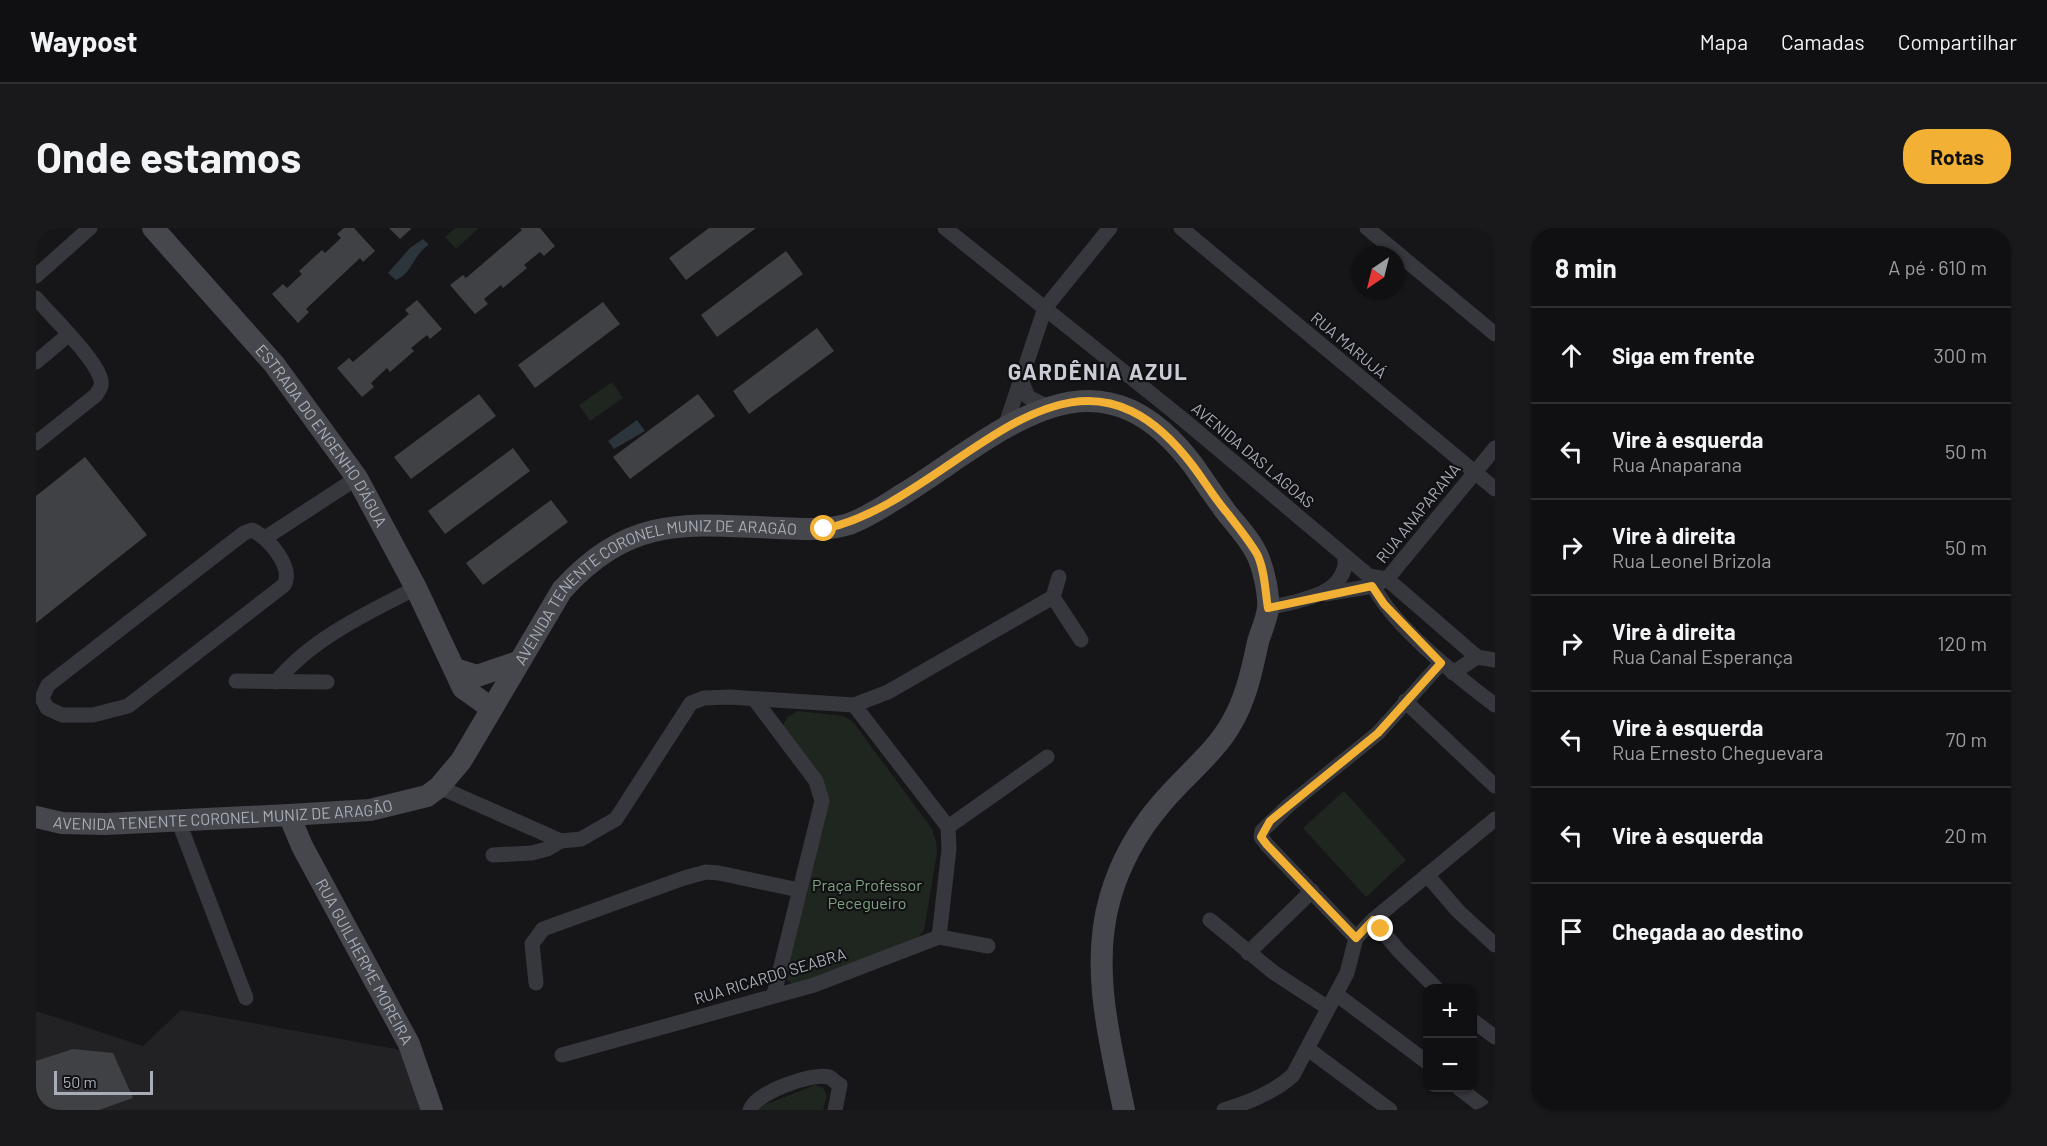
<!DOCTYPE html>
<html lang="pt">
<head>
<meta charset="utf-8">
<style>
	body { margin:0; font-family:Barlow,sans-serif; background:#19191b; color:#f1f3f6 }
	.controls { position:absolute; right:18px; bottom:18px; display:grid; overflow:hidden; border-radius:12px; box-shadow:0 2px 4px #0004 }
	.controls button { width:54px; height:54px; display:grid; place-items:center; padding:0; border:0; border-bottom:2px solid #303032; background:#101012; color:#f1f3f6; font:30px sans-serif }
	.compass { position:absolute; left:1315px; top:18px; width:54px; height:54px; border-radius:50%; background:#101012; box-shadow:0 2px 4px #0004; rotate:215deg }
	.scale { position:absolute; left:18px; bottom:15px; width:99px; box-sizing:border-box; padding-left:6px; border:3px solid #a8adb8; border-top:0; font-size:16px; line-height:21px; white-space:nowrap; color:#a8adb8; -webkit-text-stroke:4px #111113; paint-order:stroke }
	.stop { position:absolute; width:18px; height:18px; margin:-14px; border:4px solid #f2b134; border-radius:50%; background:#fff }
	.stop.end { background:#f2b134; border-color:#fff; box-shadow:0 2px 6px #0008 }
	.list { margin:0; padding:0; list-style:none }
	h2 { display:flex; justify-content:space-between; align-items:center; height:78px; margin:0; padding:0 24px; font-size:26px }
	h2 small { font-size:20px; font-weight:400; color:#9c9d9f }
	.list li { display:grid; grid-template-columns:39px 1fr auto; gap:18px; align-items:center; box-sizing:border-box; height:96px; padding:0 24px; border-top:2px solid #303032 }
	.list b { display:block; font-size:22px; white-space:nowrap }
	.list p { margin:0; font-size:20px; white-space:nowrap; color:#9c9d9f }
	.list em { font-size:20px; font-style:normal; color:#9c9d9f }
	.icon { flex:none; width:33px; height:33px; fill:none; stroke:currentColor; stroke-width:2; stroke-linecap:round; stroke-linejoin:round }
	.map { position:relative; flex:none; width:1459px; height:882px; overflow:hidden; border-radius:24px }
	header { display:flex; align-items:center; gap:36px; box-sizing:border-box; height:84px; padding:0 30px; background:#101012; border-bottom:2px solid #303032 }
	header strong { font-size:28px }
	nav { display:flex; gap:33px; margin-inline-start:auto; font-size:21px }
	.intro { display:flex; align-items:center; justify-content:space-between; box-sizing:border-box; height:144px; padding:0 36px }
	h1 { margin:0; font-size:42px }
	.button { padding:15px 27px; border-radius:24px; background:#f2b134; color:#111; font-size:21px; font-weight:700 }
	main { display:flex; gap:36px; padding:0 36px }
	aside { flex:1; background:#101012; border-radius:24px; box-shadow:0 2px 4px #0004 }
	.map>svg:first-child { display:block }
	.built { fill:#222225 }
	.green { fill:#1e261f }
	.water { fill:#2c353c }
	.building { fill:#404145 }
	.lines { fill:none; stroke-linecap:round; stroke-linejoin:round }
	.street { stroke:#37383d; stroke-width:15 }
	.secondary { stroke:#45474d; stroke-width:22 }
	.route { stroke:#f2b134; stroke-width:8 }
	.labels { text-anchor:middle; stroke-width:4.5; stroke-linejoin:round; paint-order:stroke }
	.street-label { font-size:16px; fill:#a8adb8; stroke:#111113 }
	.park-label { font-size:16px; fill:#7fa381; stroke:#111113 }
	.district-label { font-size:22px; font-weight:bold; letter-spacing:1.5px; fill:#c9ccd4; stroke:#111113 }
</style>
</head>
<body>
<header>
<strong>Waypost</strong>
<nav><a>Mapa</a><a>Camadas</a><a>Compartilhar</a></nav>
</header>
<div class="intro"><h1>Onde estamos</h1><a class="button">Rotas</a></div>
<main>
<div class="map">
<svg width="1459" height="882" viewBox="0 0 1459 882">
	<rect width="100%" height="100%" fill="#161618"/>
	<path class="built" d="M145,782L365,822L387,882H0V783L107,818Z"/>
	<g class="green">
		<path d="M419,0H443L420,21L409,9Z"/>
		<path d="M576,154L587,170L554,193L543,177Z"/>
		<path d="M762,483L807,488L817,494L896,601L900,614L901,625L888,702L876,716L757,757L750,751L749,745L790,571L747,498L751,489Z"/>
		<path d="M1308,563L1370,632L1330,669L1267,600Z"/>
		<path d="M779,857L787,860L791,868L787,882H722L726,878Z"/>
	</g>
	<g class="water">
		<path d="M387,11L393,17C377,26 377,45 360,52L352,45L374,20Z"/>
		<path d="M601,192L609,203L578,221L572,213Z"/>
	</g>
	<g class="building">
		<path d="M308,0H318L339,23L327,34L324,30L270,81L273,84L262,95L236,66L247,56L251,60L266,46L263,43L286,22L289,25L305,10L301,6Z"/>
		<path d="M353,0H374L375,1L364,11Z"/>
		<path d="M484,0H504L519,18L508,28L504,24L488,37L491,40L467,60L465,57L448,71L452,76L439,86L414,57L427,47L430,50L486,2Z"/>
		<path d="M673,0H720L650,52L633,30Z"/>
		<path d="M750,23L767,46L681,109L665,87Z"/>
		<path d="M381,72L406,101L394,111L391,107L375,120L378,123L354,144L351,140L335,155L338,159L326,169L301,140L313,130L317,134L373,86L369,82Z"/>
		<path d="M567,74L584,96L499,160L482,137Z"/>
		<path d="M781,100L798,123L713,186L697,163Z"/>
		<path d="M443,166L460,188L375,251L358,229Z"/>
		<path d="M662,166L679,188L594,251L577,229Z"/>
		<path d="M477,220L494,243L409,306L392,283Z"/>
		<path d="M49,229L111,307L0,395V268Z"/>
		<path d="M515,272L532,294L447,357L430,335Z"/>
		<path d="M37,821L77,825L97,870L63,882H0V833Z"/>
	</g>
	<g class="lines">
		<g class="street">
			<path d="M909,0L1143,188L1333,348L1351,351L1441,429"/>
			<path d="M1145,0L1459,261"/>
			<path d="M1331,0L1459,106"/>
			<path d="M0,48L54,0"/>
			<path d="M0,70C17,90 56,127 64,149C67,157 64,161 60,167L0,215"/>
			<path d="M0,134L32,107"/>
			<path d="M984,149L992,169L1010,178"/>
			<path d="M968,202L1009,80L1074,0"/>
			<path d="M216,302C232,309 258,339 248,357L92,478L57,487H26L11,480L6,470L12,457L208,305Z"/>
			<path d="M229,310L321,250"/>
			<path d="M1023,349L1017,369L1045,412"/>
			<path d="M1334,350C1349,392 1423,450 1459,477"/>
			<path d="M1289,366L1337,358L1351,351L1459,220"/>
			<path d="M1232,380C1260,373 1313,368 1309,328"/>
			<path d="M1417,445L1441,429L1459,432"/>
			<path d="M200,453L291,454"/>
			<path d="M240,454C275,411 331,385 380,360"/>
			<path d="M719,472L780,553L786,573L738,766"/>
			<path d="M1369,473L1459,558"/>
			<path d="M818,477L912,599L913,621L903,709"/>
			<path d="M403,559L525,613"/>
			<path d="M142,592L210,770"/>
			<path d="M912,599L1011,529"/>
			<path d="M457,627L496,625L511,621L525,613L545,611L580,591L655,475L668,470L693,469L818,477L852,464L1017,369"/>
			<path d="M1391,647L1422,683L1459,717"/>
			<path d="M1174,692L1237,744L1292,780"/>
			<path d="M1337,692L1363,723L1400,760"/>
			<path d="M1320,710L1231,617L1225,609L1226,603L1253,577L1342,505L1405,435"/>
			<path d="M1212,725L1276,663"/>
			<path d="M500,755L496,716L507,701L648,650L670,644L683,645L763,662"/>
			<path d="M1300,766L1392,835"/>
			<path d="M1436,792L1459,809"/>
			<path d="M1272,821L1354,882"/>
			<path d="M526,827L778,757L903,709L952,718"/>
			<path d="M1423,860L1451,882"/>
			<path d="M714,882C719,865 776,844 793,849C797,851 800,855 804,857L799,882"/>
			<path d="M1188,882C1211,875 1239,864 1257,847L1311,745L1320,710L1337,692L1459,591"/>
		</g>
		<g class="secondary">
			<path id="s1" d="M117,0L238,136L321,250L380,360L427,460L455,480"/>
			<path d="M419,441L441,448L482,434"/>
			<path id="s2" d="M253,587L266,618L373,816L396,882"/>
			<path id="s3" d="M0,589L26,595L69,596L253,587L334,582L391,568L403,559L425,533L526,362C594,287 650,296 742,300C765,301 790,303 813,296C833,289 851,276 869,265C969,202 1060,109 1157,237C1168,253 1179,269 1190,284C1201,298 1216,313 1223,331C1228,344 1233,365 1232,380C1231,391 1225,403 1222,414C1216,442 1210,471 1195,496C1178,526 1147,549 1125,576C1101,604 1084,635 1074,670C1054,739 1074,814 1088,882"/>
		</g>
	</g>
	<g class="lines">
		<path class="route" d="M788,301C921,273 1032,72 1157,238C1169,254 1179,271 1192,286C1202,299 1213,312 1221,326C1229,342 1229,363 1232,380L1336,358L1348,376L1405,435L1342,505L1234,593L1225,609L1231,617L1320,710L1337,692L1345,701"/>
	</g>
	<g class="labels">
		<g class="street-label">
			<text transform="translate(1313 117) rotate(40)" y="6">RUA MARUJÁ</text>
			<text dy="6" stroke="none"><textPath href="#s1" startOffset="268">ESTRADA DO ENGENHO D'ÁGUA</textPath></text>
			<text transform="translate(1217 227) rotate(40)" y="6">AVENIDA DAS LAGOAS</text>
			<text transform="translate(1382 285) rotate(-51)" y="6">RUA ANAPARANA</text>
			<text dy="6" stroke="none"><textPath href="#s3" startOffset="726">AVENIDA TENENTE CORONEL MUNIZ DE ARAGÃO</textPath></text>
			<text dy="6" stroke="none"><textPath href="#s3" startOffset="188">AVENIDA TENENTE CORONEL MUNIZ DE ARAGÃO</textPath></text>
			<text dy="6" stroke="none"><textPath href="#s2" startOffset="165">RUA GUILHERME MOREIRA</textPath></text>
			<text transform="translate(734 748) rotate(-17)" y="6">RUA RICARDO SEABRA</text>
		</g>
		<g class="park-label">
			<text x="831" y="663">Praça Professor<tspan x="831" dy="18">Pecegueiro</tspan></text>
		</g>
		<g class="district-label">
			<text x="1062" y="152">GARDÊNIA AZUL</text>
		</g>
	</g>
</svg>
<div class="controls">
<button>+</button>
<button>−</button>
</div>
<svg class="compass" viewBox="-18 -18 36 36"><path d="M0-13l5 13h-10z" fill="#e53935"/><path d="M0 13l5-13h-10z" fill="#9c9d9f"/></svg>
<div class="scale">50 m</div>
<div class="stop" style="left:788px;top:301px"></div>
<div class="stop end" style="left:1345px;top:701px"></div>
</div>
<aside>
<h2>8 min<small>A pé · 610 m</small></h2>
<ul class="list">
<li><svg class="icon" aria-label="ahead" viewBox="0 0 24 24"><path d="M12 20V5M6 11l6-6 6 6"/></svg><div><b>Siga em frente</b></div><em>300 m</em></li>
<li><svg class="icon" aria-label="left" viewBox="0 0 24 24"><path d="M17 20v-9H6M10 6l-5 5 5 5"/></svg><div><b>Vire à esquerda</b><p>Rua Anaparana</p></div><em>50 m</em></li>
<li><svg class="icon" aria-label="right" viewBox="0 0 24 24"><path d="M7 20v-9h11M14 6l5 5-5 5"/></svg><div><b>Vire à direita</b><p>Rua Leonel Brizola</p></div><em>50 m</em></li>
<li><svg class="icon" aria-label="right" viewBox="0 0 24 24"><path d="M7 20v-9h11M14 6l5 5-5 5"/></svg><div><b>Vire à direita</b><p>Rua Canal Esperança</p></div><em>120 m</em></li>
<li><svg class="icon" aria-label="left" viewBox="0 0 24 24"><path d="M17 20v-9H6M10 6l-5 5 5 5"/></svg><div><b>Vire à esquerda</b><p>Rua Ernesto Cheguevara</p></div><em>70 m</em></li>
<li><svg class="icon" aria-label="left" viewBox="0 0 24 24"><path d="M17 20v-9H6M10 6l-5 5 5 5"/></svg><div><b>Vire à esquerda</b></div><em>20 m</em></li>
<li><svg class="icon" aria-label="arrive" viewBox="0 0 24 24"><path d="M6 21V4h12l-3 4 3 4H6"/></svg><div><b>Chegada ao destino</b></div></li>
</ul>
</aside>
</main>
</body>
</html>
